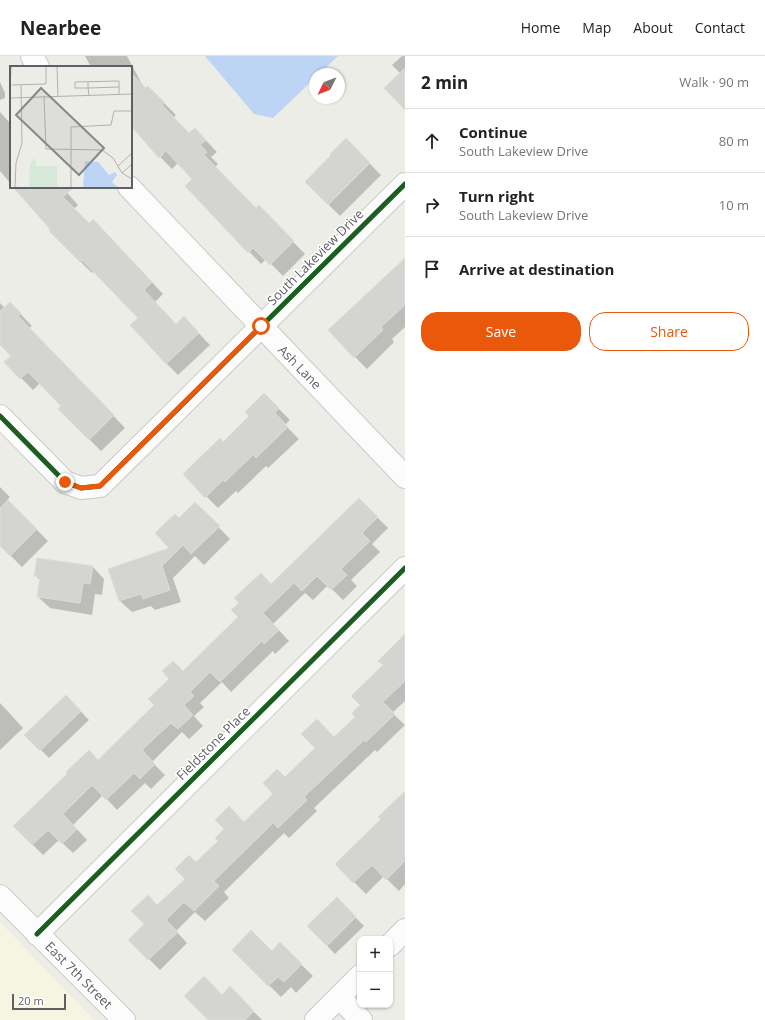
<!DOCTYPE html>
<html lang="en">
<head>
<meta charset="utf-8">
<style>
	body { margin:0; font-family:"Open Sans",sans-serif; background:#f2f2f2; color:#222 }
	.controls { position:absolute; right:12px; bottom:12px; display:grid; overflow:hidden; border-radius:8px; box-shadow:0 1px 3px #0004 }
	.controls button { width:36px; height:36px; display:grid; place-items:center; padding:0; border:0; border-bottom:1px solid #e0e0e0; background:#fff; color:#222; font:20px sans-serif }
	.compass { position:absolute; left:309px; top:12px; width:36px; height:36px; border-radius:50%; background:#fff; box-shadow:0 1px 3px #0004; rotate:227deg }
	.scale { position:absolute; left:12px; bottom:10px; width:54px; box-sizing:border-box; padding-left:4px; border:2px solid #5e6066; border-top:0; font-size:11px; line-height:14px; white-space:nowrap; color:#5e6066; -webkit-text-stroke:3px #fff; paint-order:stroke }
	.stop { position:absolute; width:12px; height:12px; margin:-9px; border:3px solid #ea580c; border-radius:50%; background:#fff }
	.stop.end { background:#ea580c; border-color:#fff; box-shadow:0 1px 4px #0008 }
	.list { margin:0; padding:0; list-style:none }
	h2 { display:flex; justify-content:space-between; align-items:center; height:52px; margin:0; padding:0 16px; font-size:17px }
	h2 small { font-size:13px; font-weight:400; color:#767676 }
	.list li { display:grid; grid-template-columns:26px 1fr auto; gap:12px; align-items:center; box-sizing:border-box; height:64px; padding:0 16px; border-top:1px solid #e0e0e0 }
	.list b { display:block; font-size:15px; white-space:nowrap }
	.list p { margin:0; font-size:13px; white-space:nowrap; color:#767676 }
	.list em { font-size:13px; font-style:normal; color:#767676 }
	.actions { display:flex; gap:8px; padding:12px 16px }
	.actions a { flex:1; padding:9px 0; border:1px solid #ea580c; border-radius:16px; text-align:center; font-size:14px; color:#ea580c }
	.actions .main { background:#ea580c; color:#fff }
	.icon { flex:none; width:22px; height:22px; fill:none; stroke:currentColor; stroke-width:2; stroke-linecap:round; stroke-linejoin:round }
	.map { position:relative; flex:none; width:405px; height:964px; overflow:hidden }
	header { display:flex; align-items:center; gap:24px; box-sizing:border-box; height:56px; padding:0 20px; background:#fff; border-bottom:1px solid #e0e0e0 }
	header strong { font-size:19px }
	nav { display:flex; gap:22px; margin-inline-start:auto; font-size:14px }
	main { display:flex }
	aside { flex:1; background:#fff }
	.map>svg:first-child { display:block }
	.commercial { fill:#f5f5e2 }
	.water { fill:#bed4f5 }
	.shadow { fill:#0003 }
	.building { fill:#d4d4d1; stroke:#dcdcd8 }
	.lines { fill:none; stroke-linecap:round; stroke-linejoin:round }
	.minor-casing { stroke:#cacac8; stroke-width:24 }
	.minor { stroke:#fcfcfc; stroke-width:22 }
	.cycleway-casing { stroke:#fff; stroke-width:8 }
	.cycleway { stroke:#1b5e20; stroke-width:5 }
	.route { stroke:#ea580c; stroke-width:5 }
	.labels { text-anchor:middle; stroke-width:3; stroke-linejoin:round; paint-order:stroke }
	.street-label { font-size:13px; fill:#5e6066; stroke:#fff }
	.inset-road { fill:none; stroke:#b0b1b0; stroke-width:1 }
	.view { fill:#86878b; fill-opacity:0.15; stroke:#86878b; stroke-width:2 }
	.inset-edge { fill:none; stroke:#5e6066; stroke-width:2 }
</style>
</head>
<body>
<header>
<strong>Nearbee</strong>
<nav><a>Home</a><a>Map</a><a>About</a><a>Contact</a></nav>
</header>
<main>
<div class="map">
<svg width="405" height="964" viewBox="0 0 405 964">
	<rect width="100%" height="100%" fill="#edede8"/>
	<path class="commercial" d="M0,866L94,964H0Z"/>
	<path class="water" d="M205,0H338L319,18H315V22L273,62L254,58Z"/>
	<g class="shadow">
		<path d="M85,0H127L143,30L146,33L148,31L176,59L173,62L189,78L195,73L217,96L211,101L218,108L215,111L256,153L259,151L305,198L283,220L266,203L261,208L187,130L194,123L178,107L172,113L145,85L131,68V11H91Z"/>
		<path d="M402,0H405V53L401,18L392,9Z"/>
		<path d="M0,26L5,37V42L0,44Z"/>
		<path d="M0,56L11,68V128L0,115Z"/>
		<path d="M346,84L381,119L340,160L306,126Z"/>
		<path d="M14,131H62L78,149L74,153L89,168L105,176L163,238L155,246L176,269L184,262L210,289L178,319L166,307L139,262L94,215L92,217L50,175L52,173Z"/>
		<path d="M405,204V271L392,283L394,286L367,313L329,275Z"/>
		<path d="M0,247L5,252L10,247L32,270L29,272L125,372L101,395L59,353L62,350L40,327L33,334L5,306L12,300L0,288Z"/>
		<path d="M264,338L290,364L285,369L299,383L268,412L266,410L238,437L236,435L218,452L184,418L223,387L250,360Z"/>
		<path d="M0,431L10,441L7,444L48,485L22,511L0,489Z"/>
		<path d="M359,443L388,472L372,488L380,496L351,524L357,530L343,544L328,529L313,544L305,537L273,568L289,585L275,598L273,595L231,636L222,626L200,647L204,651L194,660L203,670L189,683L182,676L152,706L165,719L151,733L145,727L117,754L103,739L73,769L87,784L73,797L59,784L43,799L14,770L98,705L156,649L183,616Z"/>
		<path d="M195,447L230,483L204,509L195,500L173,522L181,546L155,554L151,550L132,556L120,545L109,513L171,492L179,463Z"/>
		<path d="M93,511L104,523L102,539L95,538L92,559L50,552L38,541L41,525L35,519Z"/>
		<path d="M405,585V645L392,657L405,669L377,696L375,694L314,752L317,755L289,782L284,777L224,836L229,842L205,865L195,856L176,875L187,887L160,914L130,884L146,868L158,851L186,823L196,808L244,767L274,738L285,722L334,682L357,661L361,649L384,609Z"/>
		<path d="M66,640L89,664L49,702L26,679Z"/>
		<path d="M0,647L23,672L0,694Z"/>
		<path d="M405,742V828L399,835L384,820L366,838L336,808Z"/>
		<path d="M337,843L364,870L335,898L308,870Z"/>
		<path d="M280,888L313,920L296,937L291,931L281,941L233,894L272,896Z"/>
		<path d="M230,932L262,964H209Z"/>
	</g>
	<g class="building">
		<path d="M405,12V54L384,32Z"/>
		<path d="M131,17L146,32L148,30L165,47L162,49L189,77L195,72L206,84L200,89L207,96L204,99L256,152L259,149L294,185L270,209L253,192L248,197L185,130L192,123L166,95L159,102L131,70Z"/>
		<path d="M346,82L370,107L328,149L305,126L331,99L330,98Z"/>
		<path d="M13,131H74L63,141L89,167L93,163L152,226L144,234L176,268L184,260L199,277L166,308L130,269L138,262L82,204L80,206L49,175L50,173Z"/>
		<path d="M405,202V249L381,271L383,274L354,302L328,274Z"/>
		<path d="M10,246L21,257L18,260L114,359L89,384L58,353L61,350L28,316L20,323L4,306L11,300L0,289V255Z"/>
		<path d="M264,337L279,352L275,357L288,371L256,402L253,399L225,426L223,424L205,442L183,418L220,382L223,386L249,360L245,356Z"/>
		<path d="M359,442L378,461L362,477L370,485L341,513L347,519L331,534L317,520L302,535L294,527L263,557L279,574L264,588L262,585L220,626L210,616L190,636L194,640L184,649L193,659L178,673L171,667L142,694L155,708L140,723L134,717L106,744L92,729L63,758L77,773L62,788L48,774L32,789L13,770L67,718L66,716L89,694L98,704L154,649L148,643L169,623L162,615L173,605L183,615L238,561L231,554L239,547L234,542L261,517L271,528Z"/>
		<path d="M8,444L37,473L10,500L0,490V452Z"/>
		<path d="M195,446L220,470L191,498L183,489L162,510L170,534L143,543L141,538L119,545L108,513L169,492L155,477L175,458L179,462Z"/>
		<path d="M37,502L93,510L90,528L83,527L80,547L37,541L40,521L34,520Z"/>
		<path d="M405,578V625L383,646L395,658L366,686L364,684L304,741L307,744L278,772L273,767L214,825L219,830L194,855L184,846L166,864L178,876L148,904L128,884L144,868L131,855L148,839L157,849L185,823L175,813L189,799L196,806L218,785L215,782L224,773L215,764L229,750L244,766L273,738L263,727L277,713L285,721L315,692L301,678L317,663L334,681L355,661L352,657L360,649L351,640L383,609L378,605Z"/>
		<path d="M66,639L81,655L40,695L24,679Z"/>
		<path d="M405,735V805L386,824L372,809L353,827L335,808L381,763L378,761Z"/>
		<path d="M337,841L356,861L327,890L307,870Z"/>
		<path d="M251,874L272,895L280,886L302,908L284,926L278,921L268,930L232,894Z"/>
		<path d="M204,920L222,939L230,930L254,955L245,964H208L184,940Z"/>
	</g>
	<g class="lines">
		<g class="minor-casing">
			<g id="minor">
				<path d="M32,0L38,11"/>
				<path d="M129,131L405,421"/>
				<path d="M0,360L65,426L81,432L100,430L405,128"/>
				<path d="M0,840L124,964"/>
				<path d="M37,878L405,512"/>
				<path d="M390,889L405,874"/>
				<path d="M339,941L361,964"/>
				<path d="M316,964L360,920"/>
			</g>
		</g>
		<use href="#minor" class="minor"/>
		<g class="cycleway-casing">
			<g id="cycleway">
				<path d="M0,360L65,426L81,432L100,430L405,128"/>
				<path d="M37,878L405,512"/>
			</g>
		</g>
		<use href="#cycleway" class="cycleway"/>
	</g>
	<g class="lines">
		<path class="route" d="M65,426L81,432L100,430L261,270"/>
	</g>
	<g class="labels">
		<g class="street-label">
			<text transform="translate(315 201) rotate(-45)" y="5">South Lakeview Drive</text>
			<text transform="translate(300 311) rotate(46)" y="5">Ash Lane</text>
			<text transform="translate(213 687) rotate(-45)" y="5">Fieldstone Place</text>
			<text transform="translate(79 919) rotate(45)" y="5">East 7th Street</text>
		</g>
	</g>
	<g transform="translate(10 10)">
		<rect width="122" height="122" fill="#edede8"/>
		<path d="M25,91L26,100H47V122H19L20,98Z" fill="#d6e9d8"/>
		<path d="M75,95L88,96L99,109L105,106L107,109L102,116L109,122H73Z" fill="#bed4f5"/>
		<path class="inset-road" d="M47,0L48,30M78,16V22L109,21M2,19L36,18V0M0,24L1,0M79,29L78,22H65V16L109,15V28M34,30L36,83L92,84L103,92L112,107L122,113M0,32L122,28M108,100L122,87M112,107L122,98M5,122L6,97L12,77L11,19M61,122V61L101,59L104,45H122"/>
		<path class="view" d="M31,22L94,82L69,109L6,49Z"/>
		<rect width="122" height="122" class="inset-edge"/>
	</g>
</svg>
<div class="controls">
<button>+</button>
<button>−</button>
</div>
<svg class="compass" viewBox="-18 -18 36 36"><path d="M0-13l5 13h-10z" fill="#e53935"/><path d="M0 13l5-13h-10z" fill="#767676"/></svg>
<div class="scale">20 m</div>
<div class="stop" style="left:261px;top:270px"></div>
<div class="stop end" style="left:65px;top:426px"></div>
</div>
<aside>
<h2>2 min<small>Walk · 90 m</small></h2>
<ul class="list">
<li><svg class="icon" aria-label="ahead" viewBox="0 0 24 24"><path d="M12 20V5M6 11l6-6 6 6"/></svg><div><b>Continue</b><p>South Lakeview Drive</p></div><em>80 m</em></li>
<li><svg class="icon" aria-label="right" viewBox="0 0 24 24"><path d="M7 20v-9h11M14 6l5 5-5 5"/></svg><div><b>Turn right</b><p>South Lakeview Drive</p></div><em>10 m</em></li>
<li><svg class="icon" aria-label="arrive" viewBox="0 0 24 24"><path d="M6 21V4h12l-3 4 3 4H6"/></svg><div><b>Arrive at destination</b></div></li>
</ul>
<div class="actions"><a class="main">Save</a><a>Share</a></div>
</aside>
</main>
</body>
</html>
